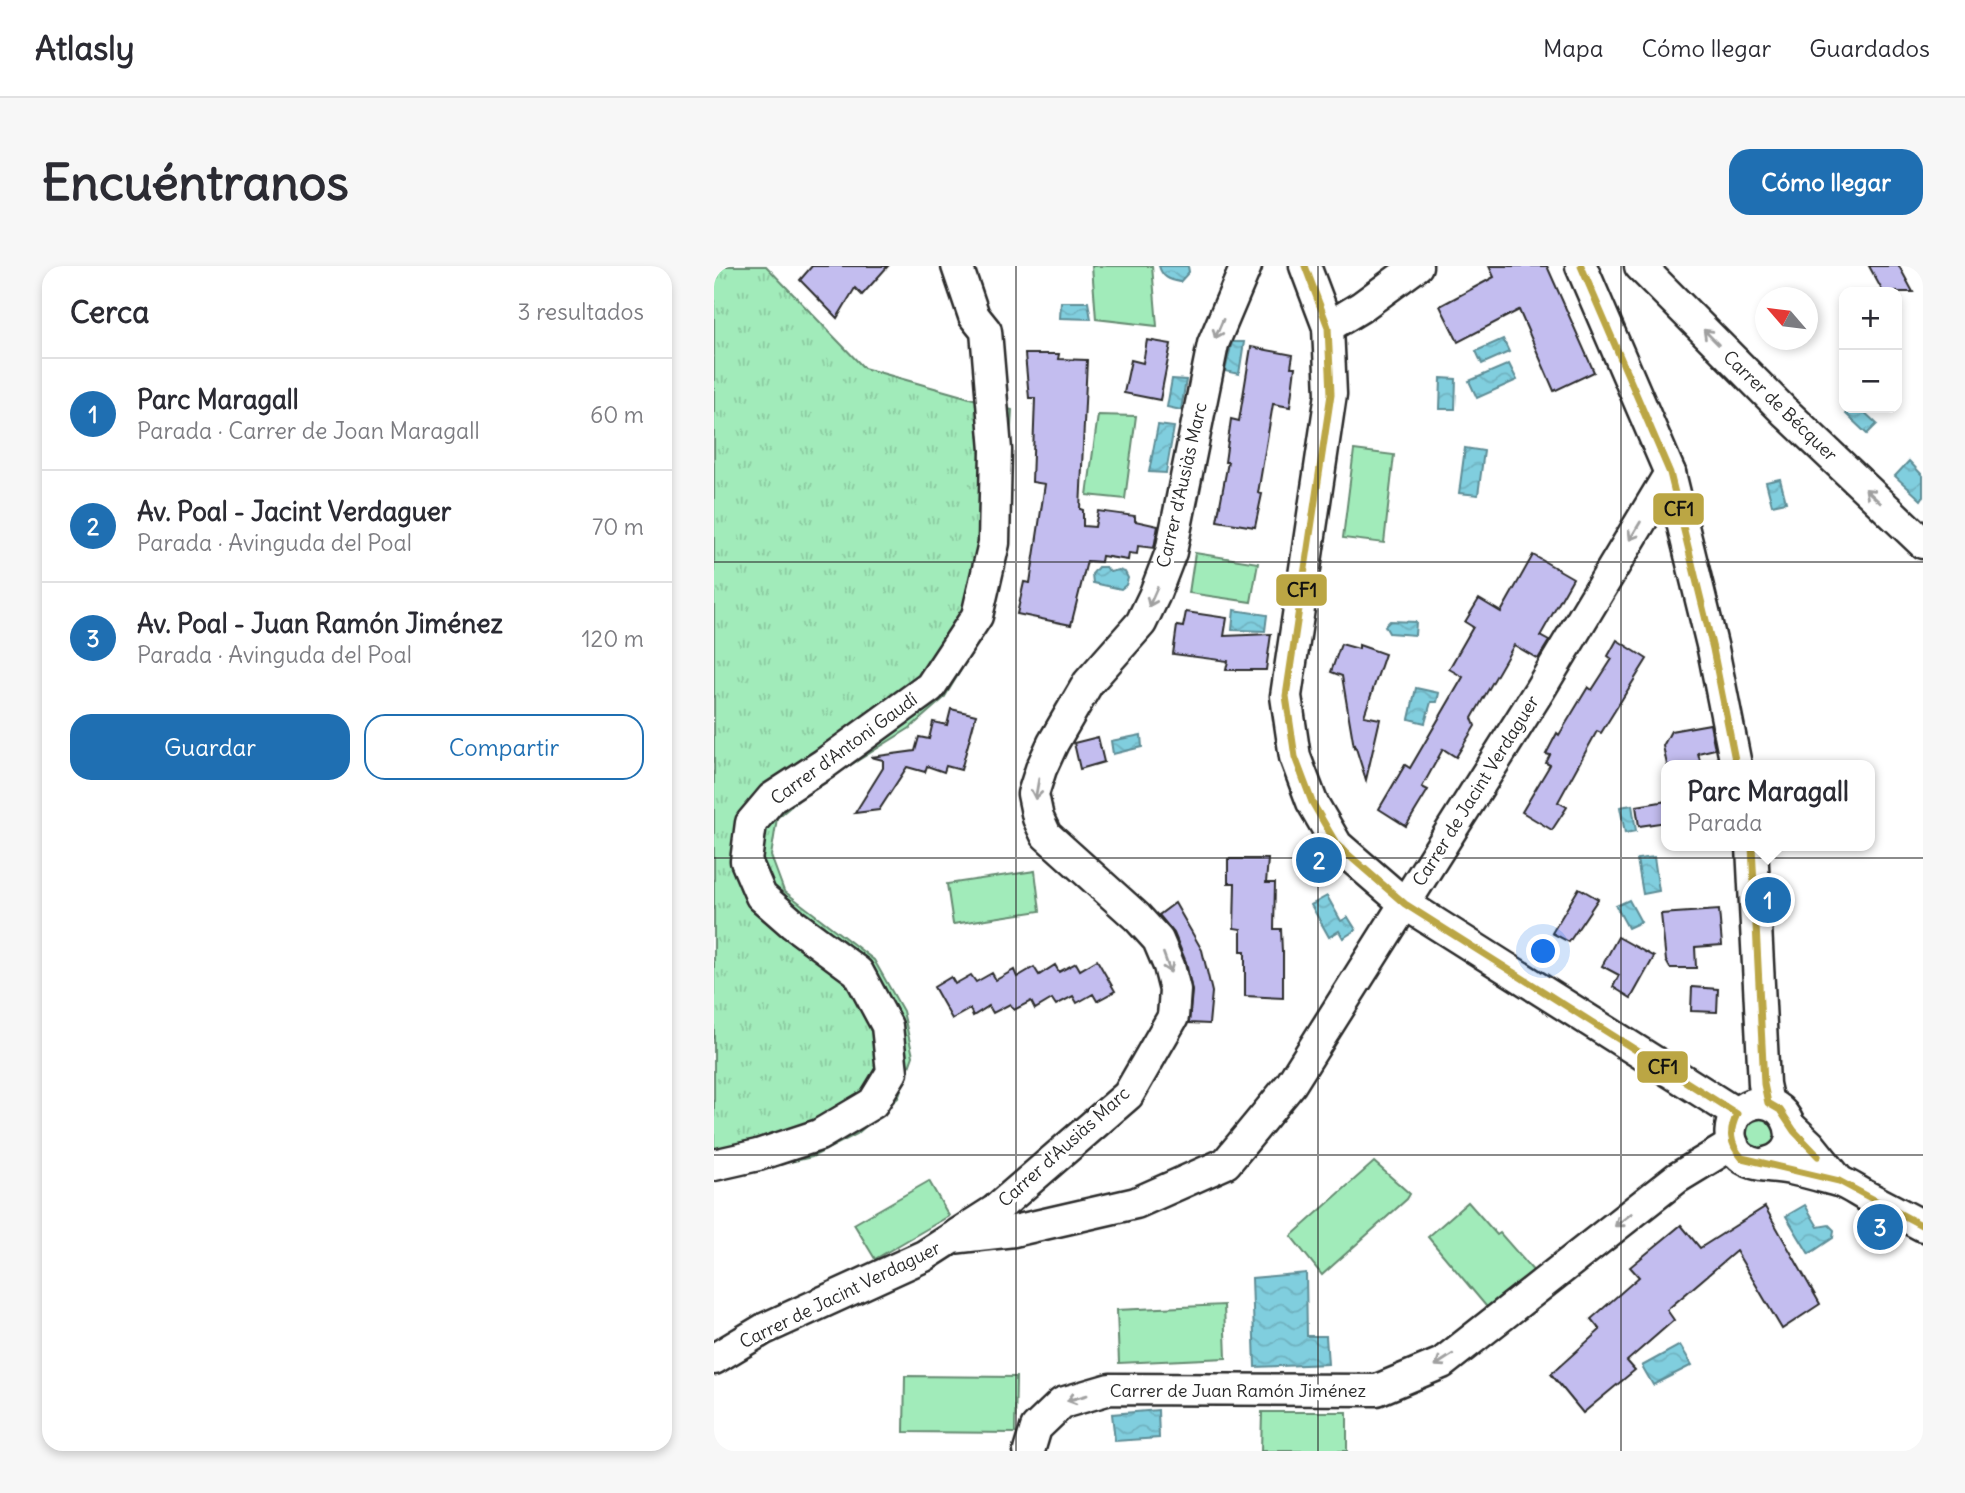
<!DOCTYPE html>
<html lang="es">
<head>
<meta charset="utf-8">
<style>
	body { margin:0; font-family:Delius,sans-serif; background:#f7f7f7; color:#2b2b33 }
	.controls { position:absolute; right:21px; top:21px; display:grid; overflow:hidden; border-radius:14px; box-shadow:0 4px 10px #0003 }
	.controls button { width:63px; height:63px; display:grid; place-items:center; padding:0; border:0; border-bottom:2px solid #e1e1e2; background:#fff; color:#2b2b33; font:35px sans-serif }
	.compass { position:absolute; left:1041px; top:21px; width:63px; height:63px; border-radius:50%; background:#fff; box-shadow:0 4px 10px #0003; rotate:298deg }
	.you { position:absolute; left:830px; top:686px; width:24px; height:24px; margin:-18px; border:5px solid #fff; border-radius:50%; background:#1a73e8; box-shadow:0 0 0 10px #1a73e833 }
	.badge { display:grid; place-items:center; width:46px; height:46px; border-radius:50%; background:#1f6fb2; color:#fff; font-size:23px; font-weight:700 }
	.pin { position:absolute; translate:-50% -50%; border:4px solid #fff; box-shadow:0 2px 7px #0006 }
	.popup { position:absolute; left:947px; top:494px; width:214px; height:91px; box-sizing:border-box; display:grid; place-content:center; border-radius:14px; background:#fff; filter:drop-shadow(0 2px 5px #0005); font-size:23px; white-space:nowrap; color:#7c7c81 }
	.popup b { font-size:26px; color:#2b2b33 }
	.popup::after { content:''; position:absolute; left:50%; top:100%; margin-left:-14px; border:14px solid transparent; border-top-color:#fff }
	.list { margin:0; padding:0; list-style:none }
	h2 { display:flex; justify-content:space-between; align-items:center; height:91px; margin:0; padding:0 28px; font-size:30px }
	h2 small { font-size:23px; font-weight:400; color:#7c7c81 }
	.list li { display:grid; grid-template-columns:46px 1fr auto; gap:21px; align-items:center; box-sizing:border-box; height:112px; padding:0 28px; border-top:2px solid #e1e1e2 }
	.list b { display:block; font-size:26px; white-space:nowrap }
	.list p { margin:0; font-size:23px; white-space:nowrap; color:#7c7c81 }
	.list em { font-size:23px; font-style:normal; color:#7c7c81 }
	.actions { display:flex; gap:14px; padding:21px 28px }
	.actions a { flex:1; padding:16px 0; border:2px solid #1f6fb2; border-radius:21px; text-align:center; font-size:24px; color:#1f6fb2 }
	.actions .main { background:#1f6fb2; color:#fff }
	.map { position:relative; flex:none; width:1209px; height:1185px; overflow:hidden; border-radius:21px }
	header { display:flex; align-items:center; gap:42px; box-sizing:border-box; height:98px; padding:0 35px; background:#fff; border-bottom:2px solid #e1e1e2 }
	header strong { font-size:33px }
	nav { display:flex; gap:38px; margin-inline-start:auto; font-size:24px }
	.intro { display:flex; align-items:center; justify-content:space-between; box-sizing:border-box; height:168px; padding:0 42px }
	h1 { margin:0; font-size:49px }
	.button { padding:18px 32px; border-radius:21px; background:#1f6fb2; color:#fff; font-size:24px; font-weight:700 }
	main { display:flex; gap:42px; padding:0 42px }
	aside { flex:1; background:#fff; border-radius:21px; box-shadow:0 4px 10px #0003 }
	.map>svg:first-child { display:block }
	.grass { fill:url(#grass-tufts); stroke:#668b72; stroke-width:2 }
	.green { fill:#a1ebba; stroke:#668b72; stroke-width:2 }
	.water { fill:url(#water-waves); stroke:#5e8d96; stroke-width:2 }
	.building { fill:#c3bdef; stroke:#2b2b2b; stroke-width:2 }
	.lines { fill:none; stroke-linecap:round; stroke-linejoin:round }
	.minor-casing { stroke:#2b2b2b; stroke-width:35 }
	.minor { stroke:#fff; stroke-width:30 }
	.bus-1-casing { stroke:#fff; stroke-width:12 }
	.bus-1 { stroke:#bba644; stroke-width:7 }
	.oneway { stroke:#a0a0a0 }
	.grid { fill:none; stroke:#2b2b2b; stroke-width:2; stroke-opacity:0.55 }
	.labels { text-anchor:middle; stroke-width:7; stroke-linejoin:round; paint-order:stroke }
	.street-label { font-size:18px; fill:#2b2b2b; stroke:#fff }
	.line-badge { stroke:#fff; stroke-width:2.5 }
	.pale-badge-label { font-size:19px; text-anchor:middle; font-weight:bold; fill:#111 }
</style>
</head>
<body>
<header>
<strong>Atlasly</strong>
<nav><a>Mapa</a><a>Cómo llegar</a><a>Guardados</a></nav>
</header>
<div class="intro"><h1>Encuéntranos</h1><a class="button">Cómo llegar</a></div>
<main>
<aside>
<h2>Cerca<small>3 resultados</small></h2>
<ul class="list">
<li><span class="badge">1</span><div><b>Parc Maragall</b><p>Parada · Carrer de Joan Maragall</p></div><em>60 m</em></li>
<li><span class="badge">2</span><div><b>Av. Poal - Jacint Verdaguer</b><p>Parada · Avinguda del Poal</p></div><em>70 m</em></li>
<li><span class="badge">3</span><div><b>Av. Poal - Juan Ramón Jiménez</b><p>Parada · Avinguda del Poal</p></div><em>120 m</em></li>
</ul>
<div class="actions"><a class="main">Guardar</a><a>Compartir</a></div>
</aside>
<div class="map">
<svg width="1209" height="1185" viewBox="0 0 1209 1185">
	<defs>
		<pattern id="grass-tufts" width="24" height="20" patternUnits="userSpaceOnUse" patternTransform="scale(1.75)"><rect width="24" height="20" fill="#a1ebba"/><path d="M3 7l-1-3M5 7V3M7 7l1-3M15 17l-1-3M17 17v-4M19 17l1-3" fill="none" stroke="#8bcaa0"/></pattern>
		<pattern id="water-waves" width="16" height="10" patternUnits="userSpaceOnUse" patternTransform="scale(1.75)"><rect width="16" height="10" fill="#80cede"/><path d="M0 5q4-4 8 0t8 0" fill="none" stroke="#6fb1bf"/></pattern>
	</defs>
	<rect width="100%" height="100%" fill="#fff"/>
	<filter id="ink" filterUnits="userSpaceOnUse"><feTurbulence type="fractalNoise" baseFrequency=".0143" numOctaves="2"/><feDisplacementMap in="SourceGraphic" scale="14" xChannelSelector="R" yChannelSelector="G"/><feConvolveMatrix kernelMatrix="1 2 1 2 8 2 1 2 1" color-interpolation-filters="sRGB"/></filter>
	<g filter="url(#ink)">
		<path class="grass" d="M0,0H52L150,102L298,144L289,291L265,374L230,432L196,462L98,523L63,552L57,590L70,625L160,694L189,745L199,790L184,832L143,868L98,891L0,913Z"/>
		<g class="green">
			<path d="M378,0H438L443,60L382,53Z"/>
			<path d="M384,149L422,150L411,233L373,229Z"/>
			<path d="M640,184L680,189L670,277L629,272Z"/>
			<path d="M481,287L544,297L537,336L475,327Z"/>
			<path d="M321,605L326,645L239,658L233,618Z"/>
			<path d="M1048,849L1063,858V875L1050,885L1034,880L1029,864L1033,856Z"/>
			<path d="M660,896L696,928L693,933L608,1009L577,970Z"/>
			<path d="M215,915L235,950L161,993L140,958Z"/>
			<path d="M754,936L783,969L786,967L822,1008L777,1046L714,971Z"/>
			<path d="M510,1039L512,1092L405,1097L403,1044Z"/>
			<path d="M191,1110L302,1111L301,1167L190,1166Z"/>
			<path d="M548,1146H633V1185H547Z"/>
		</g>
		<g class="water">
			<path d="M445,0H474L475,6L466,16C455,14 448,11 445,0Z"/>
			<path d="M347,36H374L377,53L346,52Z"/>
			<path d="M789,73L795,86L768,98L762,85Z"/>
			<path d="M518,76H530L525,108L511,105Z"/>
			<path d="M795,98L803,114L763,132L755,115Z"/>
			<path d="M727,112L742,113L741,143H726Z"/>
			<path d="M458,113L472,114L467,144L453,141Z"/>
			<path d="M1138,142H1146L1163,158L1153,168L1132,148Z"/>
			<path d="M444,159L460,161L452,207L435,206Z"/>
			<path d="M751,182L770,185L764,229L745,227Z"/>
			<path d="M1195,195L1209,210V231L1207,234L1181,210Z"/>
			<path d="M1066,213L1072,236L1058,239L1052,216Z"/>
			<path d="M384,301H392L396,306L405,304L411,306L414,312L412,319L407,323L379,317L378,308Z"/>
			<path d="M520,344L553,349L551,365L518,364Z"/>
			<path d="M676,355L702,356L701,369L675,367L671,360Z"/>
			<path d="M702,422L725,427L723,436H717L711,457L695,453Z"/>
			<path d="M427,469L428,481L399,488L397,475Z"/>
			<path d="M918,539L922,565L911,567L906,541Z"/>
			<path d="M940,591L945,625L929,628L923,593Z"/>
			<path d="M613,630L627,655L634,651L642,664L629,672L625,665L615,671L597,639Z"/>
			<path d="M915,634L927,656L914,662L902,640Z"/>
			<path d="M1091,939L1104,961L1115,959L1120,964L1119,972L1095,988L1072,950Z"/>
			<path d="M592,1007L593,1070H612L614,1098L541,1101L538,1012Z"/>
			<path d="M966,1079L978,1099L939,1119L928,1100Z"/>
			<path d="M444,1144L445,1172L401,1175L398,1148Z"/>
		</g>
		<g class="building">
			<path d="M98,0H174L148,29L141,22L123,52L86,14Z"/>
			<path d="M775,0H833L880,106L840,125L805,44L744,76L726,40L780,11Z"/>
			<path d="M1155,0H1185L1199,26H1169Z"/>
			<path d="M433,74L457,78L446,134L410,127L417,94L429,97Z"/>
			<path d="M537,81L579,89L577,101H581L576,141L559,138L544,227L548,228L541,261L503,255L514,196H511L517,153L525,155Z"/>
			<path d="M311,88H345L344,93L373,94L366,243L369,244V260L381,261L384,245L421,250V255L444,260L440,282L424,280L423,288L415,287L414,294L388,290L387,296L373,295L357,359L303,348L310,316L316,317L331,218L318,216L321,132H315Z"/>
			<path d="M819,289L859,312L826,370L835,375L824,393L800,379L758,452L761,460L742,491L729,483L708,521L714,524L692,560L665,543L691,499L696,502L749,411L735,403L759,361L751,356L765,333L787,346Z"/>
			<path d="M472,346L513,352L510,370L557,368L552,404H512L514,395L459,388L463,360L469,361Z"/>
			<path d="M903,374L933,393L887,467L883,465L844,536L853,541L838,564L808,546L836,499L832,497L836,489L832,488L843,467L845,469L874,421L878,424L898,393L894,390Z"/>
			<path d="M627,378L645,383V379L671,388L650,450L666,453L652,514L641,479L640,481L628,410L617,406Z"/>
			<path d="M237,443L262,449L247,504L232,500L230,506L213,500L211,506L193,501L165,544L141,547L169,502V494L157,491L201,485L205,471L215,473L219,456L233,459Z"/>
			<path d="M996,458L1001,483L984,487L987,499H953L949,480L957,465Z"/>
			<path d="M384,471L390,496L366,503L360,477Z"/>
			<path d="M953,535V556L925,560L922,540Z"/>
			<path d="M514,593H554L552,617H561L560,663H567L568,686H569V732L531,730V685H527V663L520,662L521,617H514Z"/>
			<path d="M865,622L884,633L855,676L838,667Z"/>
			<path d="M461,637L488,684L498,726L495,758L475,757L478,725L472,696L460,667L445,649Z"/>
			<path d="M1005,644L1008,679L981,681L982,702H956L952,695L947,648Z"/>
			<path d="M904,671L940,691L917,732L899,721L905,709L888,700Z"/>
			<path d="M383,694L401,725L383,735L379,728L363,737L359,730L342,739L338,733L321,743L317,735L300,744L296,738L279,747L275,740L259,750L256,743L238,753L220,721L237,711L241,718L257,709L262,716L278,707L282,714L300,704L303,711L320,701L325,709L341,699L345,706L362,697L366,704Z"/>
			<path d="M978,721L1004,723L1003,746L977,745Z"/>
			<path d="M1051,941L1106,1038L1068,1063L1022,985L953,1044L960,1054L913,1095L921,1104L869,1147L837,1108L886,1064L877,1053L925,1011L916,1001L967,959L986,982Z"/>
		</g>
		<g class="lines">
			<g class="minor-casing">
				<g id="minor">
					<path d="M591,0L614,61L617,128L572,430L581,491L598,536L623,579L691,638L1023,848"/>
					<path d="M867,0L956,207L999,383L1022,499"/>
					<path d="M926,0L1070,145L1209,277"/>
					<path d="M614,61L647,41L703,0"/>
					<path d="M1038,580L1050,818L1054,837"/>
					<path d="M1077,861L1096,879L1125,915"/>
					<path d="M1049,898C1054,896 1060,895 1064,892C1094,872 1066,824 1033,840C1012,850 1011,881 1030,893C1043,901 1063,900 1077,903C1092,906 1109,911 1124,915C1133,918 1143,925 1152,930C1171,940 1190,950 1209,960"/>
					<path d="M0,899L44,889L105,869L159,837L178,806L173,760L144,706L79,658L47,630L32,595L37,557L58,532L110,498L216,421L263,350L280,277L282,184L272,65L260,50L243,0"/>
					<path d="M244,968L280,945L414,829L459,751L461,724L455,700L444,674L423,651L332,569L324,552L319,528L327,503L339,477L374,417L427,357L440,330L457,286L499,78L532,0"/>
					<path d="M0,1093L50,1063L210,990L238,972L300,965L422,937L512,897L577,818L825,425L956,207"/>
					<path d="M315,1185L322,1162L348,1137L396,1123L663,1124L728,1097L963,912L1019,878"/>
				</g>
			</g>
			<use href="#minor" class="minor"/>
			<g class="bus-1-casing">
				<g id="bus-1">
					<path d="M591,0L614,61L617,128L572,430L581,491L598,536L623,579L691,638L1023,848C1015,865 1015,877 1028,892L1125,915L1209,960"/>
					<path d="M867,0L956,207L999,383L1022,499"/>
					<path d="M1038,580L1050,818L1054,837L1066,844L1080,865L1104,890"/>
				</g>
			</g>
			<use href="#bus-1" class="bus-1"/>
		</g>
		<defs><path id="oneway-shaft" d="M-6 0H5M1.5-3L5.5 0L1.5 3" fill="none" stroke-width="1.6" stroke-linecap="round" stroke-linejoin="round" transform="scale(1.75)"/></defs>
		<g class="oneway">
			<use href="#oneway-shaft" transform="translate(505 63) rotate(113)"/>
			<use href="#oneway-shaft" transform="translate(997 71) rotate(-135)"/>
			<use href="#oneway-shaft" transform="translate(1159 230) rotate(-137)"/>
			<use href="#oneway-shaft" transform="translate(921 265) rotate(121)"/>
			<use href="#oneway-shaft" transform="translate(439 331) rotate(114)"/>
			<use href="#oneway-shaft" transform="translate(323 523) rotate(100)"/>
			<use href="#oneway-shaft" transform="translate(453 697) rotate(70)"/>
			<use href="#oneway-shaft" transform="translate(909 954) rotate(142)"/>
			<use href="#oneway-shaft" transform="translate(730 1094) rotate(147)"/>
			<use href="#oneway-shaft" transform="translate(363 1132) rotate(164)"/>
		</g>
	</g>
	<path class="grid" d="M302,0V1185M604,0V1185M907,0V1185M0,296H1209M0,592H1209M0,889H1209"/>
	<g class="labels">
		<g class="street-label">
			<text transform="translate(1066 140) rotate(44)" y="6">Carrer de Bécquer</text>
			<text transform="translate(468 219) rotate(-77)" y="6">Carrer d'Ausiàs Marc</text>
			<text transform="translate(130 483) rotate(-36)" y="6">Carrer d'Antoni Gaudí</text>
			<text transform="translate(762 525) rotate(-58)" y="6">Carrer de Jacint Verdaguer</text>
			<text transform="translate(350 881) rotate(-42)" y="6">Carrer d'Ausiàs Marc</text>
			<text transform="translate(126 1029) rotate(-26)" y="6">Carrer de Jacint Verdaguer</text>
			<text x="524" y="1131">Carrer de Juan Ramón Jiménez</text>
		</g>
	</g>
	<g class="line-badge">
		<rect x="938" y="226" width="53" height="34" rx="7" fill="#bba644"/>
		<rect x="561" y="307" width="53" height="34" rx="7" fill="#bba644"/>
		<rect x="922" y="784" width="53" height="34" rx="7" fill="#bba644"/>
	</g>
	<g class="pale-badge-label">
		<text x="965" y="250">CF1</text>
		<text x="588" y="331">CF1</text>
		<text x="949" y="808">CF1</text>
	</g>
</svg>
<div class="controls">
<button>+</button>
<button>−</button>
</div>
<svg class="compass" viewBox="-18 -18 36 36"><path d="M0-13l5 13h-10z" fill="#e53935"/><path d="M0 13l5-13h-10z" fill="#7c7c81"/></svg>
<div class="you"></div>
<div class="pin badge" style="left:1054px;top:634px">1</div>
<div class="popup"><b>Parc Maragall</b>Parada</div>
<div class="pin badge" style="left:605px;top:594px">2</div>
<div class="pin badge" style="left:1166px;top:961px">3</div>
</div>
</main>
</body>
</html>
